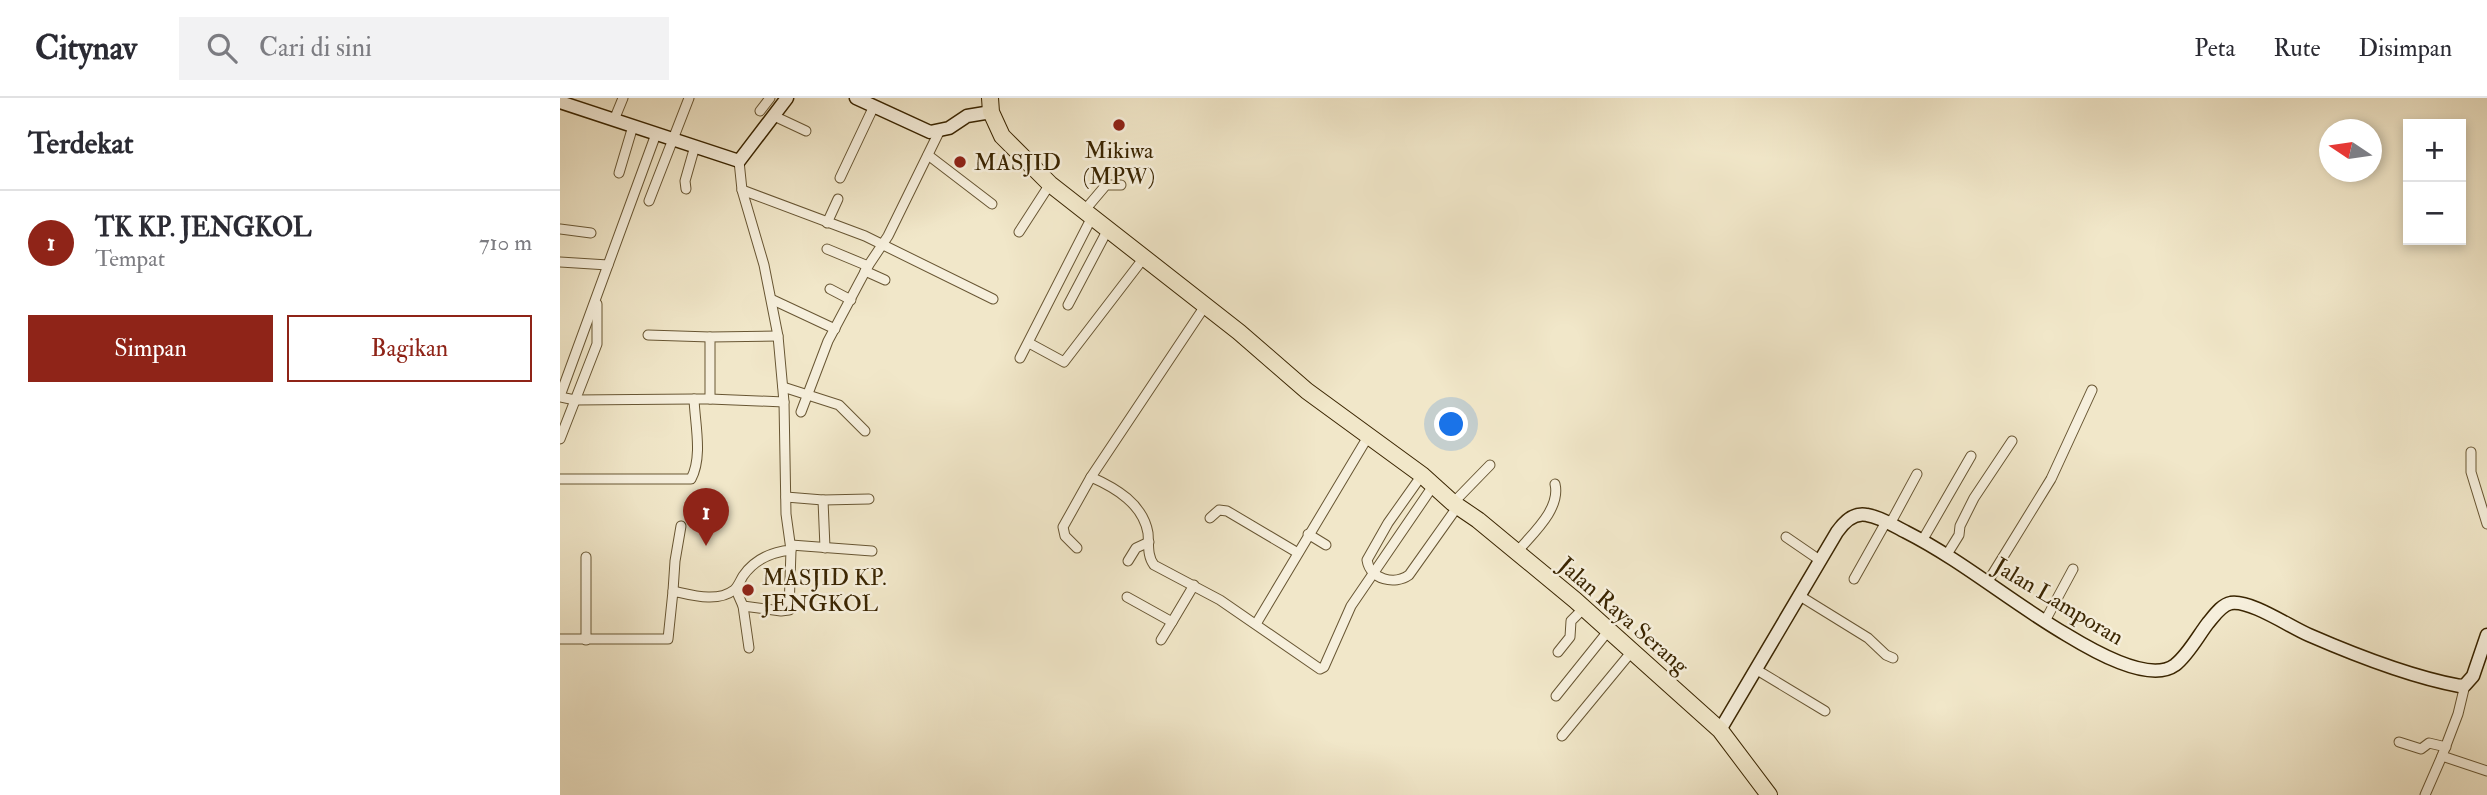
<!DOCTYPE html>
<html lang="id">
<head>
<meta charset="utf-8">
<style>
	body { margin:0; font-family:"IM FELL Double Pica",serif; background:#f2f2f3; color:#2b2b33 }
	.controls { position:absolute; right:21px; top:21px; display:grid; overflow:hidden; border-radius:0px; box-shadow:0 4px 10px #0003 }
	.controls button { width:63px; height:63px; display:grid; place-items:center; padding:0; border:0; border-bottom:2px solid #e1e1e2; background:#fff; color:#2b2b33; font:35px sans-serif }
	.compass { position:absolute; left:1759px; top:21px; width:63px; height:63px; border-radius:50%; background:#fff; box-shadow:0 4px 10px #0003; rotate:283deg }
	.you { position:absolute; left:892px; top:327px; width:24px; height:24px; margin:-18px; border:5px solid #fff; border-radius:50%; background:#1a73e8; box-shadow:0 0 0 10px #1a73e833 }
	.badge { display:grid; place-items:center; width:46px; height:46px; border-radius:50%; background:#8f2418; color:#fff; font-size:23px; font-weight:700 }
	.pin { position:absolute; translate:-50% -58px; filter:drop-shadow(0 2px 4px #0008) }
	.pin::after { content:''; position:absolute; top:37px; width:24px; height:21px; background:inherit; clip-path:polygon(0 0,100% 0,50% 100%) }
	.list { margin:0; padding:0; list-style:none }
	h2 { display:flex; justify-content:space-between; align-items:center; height:91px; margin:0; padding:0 28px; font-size:30px }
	h2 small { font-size:23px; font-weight:400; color:#7c7c81 }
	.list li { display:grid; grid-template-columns:46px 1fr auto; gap:21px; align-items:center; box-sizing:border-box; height:105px; padding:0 28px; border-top:2px solid #e1e1e2 }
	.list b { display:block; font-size:26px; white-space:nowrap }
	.list p { margin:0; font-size:23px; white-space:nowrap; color:#7c7c81 }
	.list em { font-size:23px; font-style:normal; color:#7c7c81 }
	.actions { display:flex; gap:14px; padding:21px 28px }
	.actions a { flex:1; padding:16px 0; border:2px solid #8f2418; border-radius:0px; text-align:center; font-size:24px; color:#8f2418 }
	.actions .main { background:#8f2418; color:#fff }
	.icon { flex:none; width:38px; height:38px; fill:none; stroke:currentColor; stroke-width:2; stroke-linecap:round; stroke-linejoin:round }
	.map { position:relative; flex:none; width:1927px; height:697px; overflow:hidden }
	header { display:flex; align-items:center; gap:42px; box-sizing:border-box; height:98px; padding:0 35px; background:#fff; border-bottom:2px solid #e1e1e2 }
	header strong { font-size:33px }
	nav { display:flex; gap:38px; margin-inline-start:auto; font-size:24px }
	.search { width:490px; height:63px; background:#f2f2f3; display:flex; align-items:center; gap:18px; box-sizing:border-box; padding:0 24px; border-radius:0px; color:#7c7c81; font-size:26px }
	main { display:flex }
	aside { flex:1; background:#fff }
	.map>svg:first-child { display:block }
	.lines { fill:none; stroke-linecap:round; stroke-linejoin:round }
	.street-casing { stroke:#685633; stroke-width:11 }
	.secondary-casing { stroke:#3a2501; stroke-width:15 }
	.highway-casing { stroke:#3a2501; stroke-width:18 }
	.street { stroke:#f6efdc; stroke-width:9 }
	.secondary { stroke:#f6efdc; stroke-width:12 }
	.highway { stroke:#f1e7c9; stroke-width:16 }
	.poi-dot { fill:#8f2418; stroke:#f6efdc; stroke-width:2.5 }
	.labels { text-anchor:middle; stroke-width:5; stroke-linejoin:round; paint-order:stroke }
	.poi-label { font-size:23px; fill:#3a2501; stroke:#f6efdc; text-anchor:start }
	.street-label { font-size:23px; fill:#3a2501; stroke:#f6efdc }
</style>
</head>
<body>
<header>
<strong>Citynav</strong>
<div class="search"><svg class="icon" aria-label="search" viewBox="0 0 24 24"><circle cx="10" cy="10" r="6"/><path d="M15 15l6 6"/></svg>Cari di sini</div>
<nav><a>Peta</a><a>Rute</a><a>Disimpan</a></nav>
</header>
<main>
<aside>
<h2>Terdekat<small></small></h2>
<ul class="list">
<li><span class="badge">1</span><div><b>TK KP. JENGKOL</b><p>Tempat</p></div><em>710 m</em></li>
</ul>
<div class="actions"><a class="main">Simpan</a><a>Bagikan</a></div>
</aside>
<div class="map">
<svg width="1927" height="697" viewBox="0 0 1927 697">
	<rect width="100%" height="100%" fill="#f1e7c9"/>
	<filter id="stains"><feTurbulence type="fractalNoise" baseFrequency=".00286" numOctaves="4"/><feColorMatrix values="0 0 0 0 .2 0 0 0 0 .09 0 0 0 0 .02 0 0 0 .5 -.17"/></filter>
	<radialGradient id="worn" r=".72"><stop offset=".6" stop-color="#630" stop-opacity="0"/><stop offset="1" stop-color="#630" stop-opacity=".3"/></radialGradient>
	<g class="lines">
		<g class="street-casing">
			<g id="street">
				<path d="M200,13L210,0"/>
				<path d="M214,18L246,33"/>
				<path d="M54,22L63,0"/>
				<path d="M368,57L432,106"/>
				<path d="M59,75L73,28"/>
				<path d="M280,80L314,8"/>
				<path d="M126,91L125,83L135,48"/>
				<path d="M182,92L305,138L433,201"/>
				<path d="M89,103L129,0"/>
				<path d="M524,113L546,87H561"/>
				<path d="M267,125L278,101"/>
				<path d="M0,131L31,135"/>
				<path d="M459,134L490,86"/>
				<path d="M267,151L308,168"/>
				<path d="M0,164L48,167"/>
				<path d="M305,173L325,182"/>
				<path d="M270,191L291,202"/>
				<path d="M213,202L275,231"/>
				<path d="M508,207L547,133"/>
				<path d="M645,208L531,379C556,390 583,406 588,435C589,446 587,458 594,467L660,502L760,571L764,569L791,508L873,388"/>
				<path d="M88,237L150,239"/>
				<path d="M469,245L504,264L583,161"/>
				<path d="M460,260L532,119"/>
				<path d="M223,289L279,307L305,333"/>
				<path d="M0,298L96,36"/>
				<path d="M0,299L15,302L134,301"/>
				<path d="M150,301L224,304"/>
				<path d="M241,314L268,243L308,168L328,138L379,34"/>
				<path d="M0,341L37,246V206"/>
				<path d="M1911,354V374L1927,426"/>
				<path d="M862,377L828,425L807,462C810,482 835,487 849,477L898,408"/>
				<path d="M0,381H131C143,359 135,326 134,301H150V239L218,238"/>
				<path d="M226,399L263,402L309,401"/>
				<path d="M263,402L265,450"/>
				<path d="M893,405L930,367"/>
				<path d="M650,420L659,412L667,413L738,455"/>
				<path d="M1330,426L1357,376"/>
				<path d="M748,436L766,447"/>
				<path d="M1226,439L1261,463"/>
				<path d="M1362,443L1411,358"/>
				<path d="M231,447L312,453"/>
				<path d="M517,450L505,438L503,429L531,379"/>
				<path d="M957,454C972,436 1001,411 995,386"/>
				<path d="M1386,458L1399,437L1400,428L1414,400L1452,343"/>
				<path d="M568,463L576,450L589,444"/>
				<path d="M1294,481L1326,424"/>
				<path d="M1427,485L1491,381L1532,292"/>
				<path d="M176,492L183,508L189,550"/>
				<path d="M113,493L115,463L121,428"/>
				<path d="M1240,498L1308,540L1326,557L1333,560"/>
				<path d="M567,499L612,524L634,487"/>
				<path d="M183,508L221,513L229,512L231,452"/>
				<path d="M1485,523L1513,471"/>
				<path d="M696,526L809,337"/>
				<path d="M0,541H108L113,493C132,497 157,505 174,492C178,489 180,483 183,478C194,462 211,454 231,452L226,416L224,304L218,238L204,167L182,92L179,63"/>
				<path d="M26,542V459"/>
				<path d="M601,542L612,524"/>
				<path d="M998,554L1010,539L1011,523L1024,510"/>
				<path d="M1197,572L1265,613"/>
				<path d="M1905,587L1898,616L1882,658L1927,673"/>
				<path d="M996,598L1049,532"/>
				<path d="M1002,638L1073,552"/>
				<path d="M1839,644L1861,651L1869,645L1886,649"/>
				<path d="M1865,697L1882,658"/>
			</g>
		</g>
		<g class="secondary-casing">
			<g id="secondary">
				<path d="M296,0L370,34L389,30L407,18L431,14"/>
				<path d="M0,4L179,63L227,0"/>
				<path d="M1160,632L1277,434C1284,424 1294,414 1307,417C1321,419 1334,428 1346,434C1403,463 1452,505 1507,537C1530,551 1589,586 1615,567C1628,557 1638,538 1648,525C1654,518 1661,507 1671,505C1691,502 1730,529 1749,537C1795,557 1851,579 1900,588L1905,587L1913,578L1927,537"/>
			</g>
		</g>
		<g class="highway-casing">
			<path id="highway" d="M430,0L431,14L442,38L490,86L679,234L747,293L862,377L893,405L918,422L1015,502L1160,632L1209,697"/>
		</g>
		<use href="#street" class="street"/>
		<use href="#secondary" class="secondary"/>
		<use href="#highway" class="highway"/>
	</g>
	<g class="poi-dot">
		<circle cx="559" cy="27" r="7"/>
		<circle cx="400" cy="64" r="7"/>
		<circle cx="188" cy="492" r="7"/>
	</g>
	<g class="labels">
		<g class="poi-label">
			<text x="559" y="60" text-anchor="middle">Mikiwa<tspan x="559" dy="26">(MPW)</tspan></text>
			<text x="414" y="72">MASJID</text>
			<text x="202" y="487">MASJID KP.<tspan x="202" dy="26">JENGKOL</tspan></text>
		</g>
		<g class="street-label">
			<text transform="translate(1499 503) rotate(31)" y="8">Jalan Lamporan</text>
			<text transform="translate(1064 517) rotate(41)" y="8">Jalan Raya Serang</text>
		</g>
	</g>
	<rect width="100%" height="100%" filter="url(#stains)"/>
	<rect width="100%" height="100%" fill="url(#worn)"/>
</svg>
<div class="controls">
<button>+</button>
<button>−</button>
</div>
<svg class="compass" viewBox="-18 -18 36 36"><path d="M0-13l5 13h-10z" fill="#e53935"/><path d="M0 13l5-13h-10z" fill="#7c7c81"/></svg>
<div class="you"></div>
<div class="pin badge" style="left:146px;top:448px">1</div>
</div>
</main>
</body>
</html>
